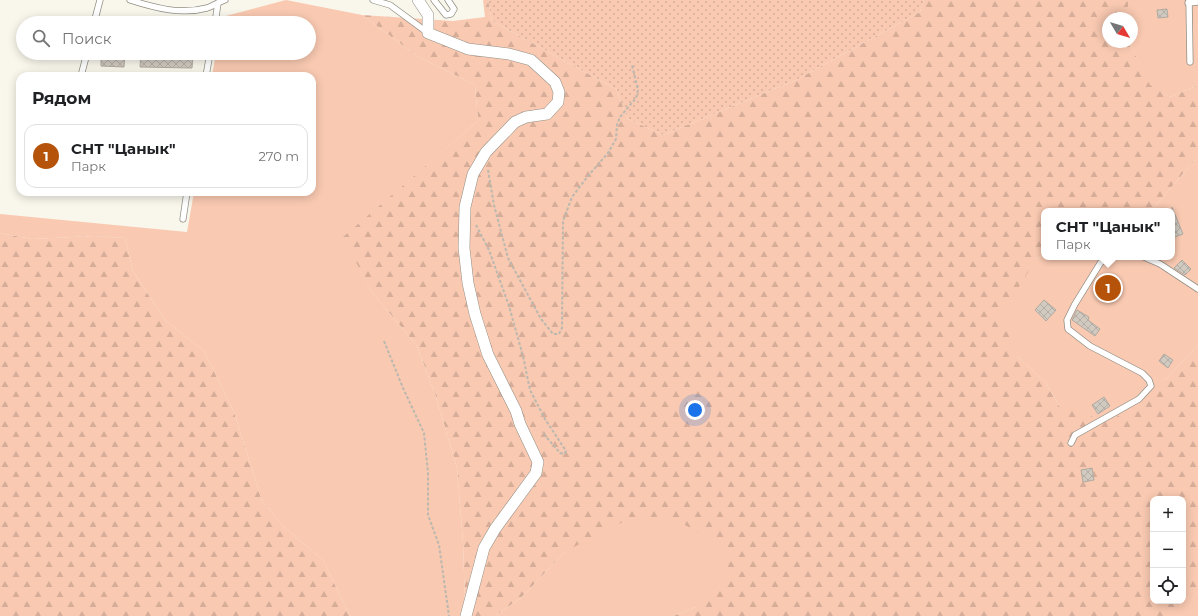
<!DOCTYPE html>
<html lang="ru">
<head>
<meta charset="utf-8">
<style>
	body { margin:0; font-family:Montserrat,sans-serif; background:#f2f2f2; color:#202124 }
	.controls { position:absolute; right:12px; bottom:12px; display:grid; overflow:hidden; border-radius:8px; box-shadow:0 2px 10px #0003 }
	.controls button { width:36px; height:36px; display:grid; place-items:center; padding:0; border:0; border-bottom:1px solid #e0e0e0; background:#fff; color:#202124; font:20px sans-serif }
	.compass { position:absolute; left:1102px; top:12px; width:36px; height:36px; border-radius:50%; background:#fff; box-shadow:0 2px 10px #0003; rotate:128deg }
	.you { position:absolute; left:695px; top:410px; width:14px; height:14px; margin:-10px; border:3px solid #fff; border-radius:50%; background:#1a73e8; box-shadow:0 0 0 6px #1a73e833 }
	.badge { display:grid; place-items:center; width:26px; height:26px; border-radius:50%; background:#b45309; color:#fff; font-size:13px; font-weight:700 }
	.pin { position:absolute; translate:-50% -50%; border:2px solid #fff; box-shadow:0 1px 4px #0006 }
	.popup { position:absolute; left:1041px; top:208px; width:134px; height:52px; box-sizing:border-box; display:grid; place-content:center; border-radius:8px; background:#fff; filter:drop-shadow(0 1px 3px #0005); font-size:13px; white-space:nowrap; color:#757577 }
	.popup b { font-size:15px; color:#202124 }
	.popup::after { content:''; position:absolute; left:50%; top:100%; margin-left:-8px; border:8px solid transparent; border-top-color:#fff }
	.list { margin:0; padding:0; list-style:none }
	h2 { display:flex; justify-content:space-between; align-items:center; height:52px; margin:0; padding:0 16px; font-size:17px }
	h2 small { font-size:13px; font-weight:400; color:#757577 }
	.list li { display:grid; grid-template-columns:26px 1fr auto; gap:12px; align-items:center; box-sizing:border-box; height:64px; margin:0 8px 8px; padding:0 8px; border:1px solid #e0e0e0; border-radius:12px }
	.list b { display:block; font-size:15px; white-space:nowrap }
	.list p { margin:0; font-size:13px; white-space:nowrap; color:#757577 }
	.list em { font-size:13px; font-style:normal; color:#757577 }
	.icon { flex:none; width:22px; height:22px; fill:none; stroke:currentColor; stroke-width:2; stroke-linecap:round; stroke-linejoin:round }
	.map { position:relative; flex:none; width:1198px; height:616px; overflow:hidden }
	.search { position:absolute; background:#fff; box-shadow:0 2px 10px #0003; left:16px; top:16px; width:300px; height:44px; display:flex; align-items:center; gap:10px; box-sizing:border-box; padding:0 14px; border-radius:22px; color:#757577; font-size:15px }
	.panel { position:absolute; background:#fff; box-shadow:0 2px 10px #0003; left:16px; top:72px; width:300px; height:124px; border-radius:12px }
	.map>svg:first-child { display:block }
	.grass { fill:url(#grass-dots) }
	.forest { fill:url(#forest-firs); fill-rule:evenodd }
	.garden { fill:#f9c9b1 }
	.building { fill:url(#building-cross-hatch); stroke:#b1aaa1 }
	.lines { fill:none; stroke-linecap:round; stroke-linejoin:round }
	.lane-casing { stroke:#928f85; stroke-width:7 }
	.street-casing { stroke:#928f85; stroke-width:12 }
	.path { stroke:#bab8af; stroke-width:2; stroke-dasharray:3 2; stroke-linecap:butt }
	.lane { stroke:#fff; stroke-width:5.5 }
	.street { stroke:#fff; stroke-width:11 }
</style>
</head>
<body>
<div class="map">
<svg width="1198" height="616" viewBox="0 0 1198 616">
	<defs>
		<pattern id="grass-dots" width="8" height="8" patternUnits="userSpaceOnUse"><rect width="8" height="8" fill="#f9c9b1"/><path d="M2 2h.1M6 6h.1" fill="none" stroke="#d6ad99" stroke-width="1.8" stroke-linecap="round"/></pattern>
		<pattern id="forest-firs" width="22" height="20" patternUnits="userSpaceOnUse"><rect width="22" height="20" fill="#f9c9b1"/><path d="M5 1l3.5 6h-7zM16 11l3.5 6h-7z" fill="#d6ad99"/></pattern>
		<pattern id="building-cross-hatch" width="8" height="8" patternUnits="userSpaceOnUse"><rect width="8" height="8" fill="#d1cac1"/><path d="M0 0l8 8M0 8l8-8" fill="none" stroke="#b4aea6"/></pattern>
	</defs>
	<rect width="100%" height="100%" fill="#f9f6eb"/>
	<path class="grass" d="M488,0H924L920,12L796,80L663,135L628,119L616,89L492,21Z"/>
	<g class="forest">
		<path d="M483,0H488L492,21L616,89L628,119L663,135L796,80L920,12L924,0H1128V18H1108V42H1129L1150,84L1170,97L1198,85V159L1194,161L1151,211H1044V255L1036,259L1017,356L1046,383L1060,407L1165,380L1198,345V593L1178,616H673L696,607L566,551L521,598L495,616H473L465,605L463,542L457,468L436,397L417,346L371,291L342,237L478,121L475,85L417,56L362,15L453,21L485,17ZM1153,499H1183V601H1153Z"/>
		<path d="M0,233L32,239L94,236L125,238L133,271L165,320L204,351L234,412L262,501L284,527L323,560L350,616H0Z"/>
	</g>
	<g class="garden">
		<path d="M286,0L362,15L417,56L475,85L478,121L343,237L371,291L417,346L436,397L457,468L463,542L465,605L473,616H350L323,560L284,527L262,501L234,412L204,351L165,320L133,271L125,238L94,236L32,239L0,233V214L187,232L194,192H312V76H212L216,53H309V23H221L222,17Z"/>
		<path d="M1128,0H1198V85L1170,97L1150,85L1129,42H1132V18H1128Z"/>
		<path d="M1198,159V345L1165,380L1110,422L1060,407L1046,383L1017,356L1001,316L1036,259L1044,255V257H1172V211H1151L1194,161Z"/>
		<path d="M629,519L677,521L724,545L726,576L696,607L673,616H495L521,598L566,551Z"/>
		<path d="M1198,593V616H1178L1180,612Z"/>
	</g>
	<g class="building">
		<path d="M1167,9L1168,17L1158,18L1157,10Z"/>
		<path d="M101,53H125L124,67L101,66Z"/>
		<path d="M141,53L179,54V53H193L192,68L140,67Z"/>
		<path d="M1172,207L1183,234L1172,238Z"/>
		<path d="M1182,260L1191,269L1185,275L1174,268Z"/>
		<path d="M1106,278L1118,289L1111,297L1099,287Z"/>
		<path d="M1044,300L1056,310L1046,321L1035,310Z"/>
		<path d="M1077,310L1089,317L1088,320L1100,329L1095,336L1072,320Z"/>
		<path d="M1164,354L1173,360L1168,368L1159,361Z"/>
		<path d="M1104,397L1110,406L1098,414L1092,405Z"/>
		<path d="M1092,468L1094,480L1083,482L1081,470Z"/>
	</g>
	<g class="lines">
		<g class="lane-casing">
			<g id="lane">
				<path d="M130,0C155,8 181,15 207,8C213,6 219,2 225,0"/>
				<path d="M373,0L390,5L428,33"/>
				<path d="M434,0L446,15L451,14L454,9L448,0"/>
				<path d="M1189,0L1190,62"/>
				<path d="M1188,3L1198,2"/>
				<path d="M94,23L100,0"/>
				<path d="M215,23L218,3"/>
				<path d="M81,76L87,53"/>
				<path d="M206,76L210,53"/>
				<path d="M183,219L187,192"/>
				<path d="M1144,257L1160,264L1198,289"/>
				<path d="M1071,443L1075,435L1139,399L1151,386L1149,380L1142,373L1090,346L1068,329L1067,320L1075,304L1101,262L1111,257"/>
			</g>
		</g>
		<g class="street-casing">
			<path id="street" d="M418,0L428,15V33L468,49L509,54L531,60L555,82L559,92L558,102L547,114L526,117L515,122L486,152L473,174L465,207L464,248L468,283L475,314L488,355L516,411L520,424L538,462L536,473L495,529L484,548L466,616"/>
		</g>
		<g class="path">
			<path d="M488,170L494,205L508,258L541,319L553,334H559L562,328L563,221L572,197L588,176L608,153L616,139L617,125L620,117L636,98L638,90L632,65"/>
			<path d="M476,225L489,250L509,306L523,356L530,390L545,419L566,451L564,454L560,453L542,432"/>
			<path d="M384,341L403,388L424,433L428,473V515L439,545L449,616"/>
		</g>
		<use href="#lane" class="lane"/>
		<use href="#street" class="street"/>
	</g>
</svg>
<div class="controls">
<button>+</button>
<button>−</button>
<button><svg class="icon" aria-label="locate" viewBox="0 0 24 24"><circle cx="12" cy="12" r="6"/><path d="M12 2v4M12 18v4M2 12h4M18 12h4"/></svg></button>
</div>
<svg class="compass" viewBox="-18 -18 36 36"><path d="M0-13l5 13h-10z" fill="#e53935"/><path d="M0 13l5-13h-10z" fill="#757577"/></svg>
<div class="you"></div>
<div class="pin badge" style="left:1108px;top:288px">1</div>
<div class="popup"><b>СНТ &quot;Цанык&quot;</b>Парк</div>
<div class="search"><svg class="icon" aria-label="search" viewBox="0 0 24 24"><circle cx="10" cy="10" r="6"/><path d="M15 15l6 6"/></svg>Поиск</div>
<section class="panel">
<h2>Рядом<small></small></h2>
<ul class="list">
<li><span class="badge">1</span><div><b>СНТ &quot;Цанык&quot;</b><p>Парк</p></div><em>270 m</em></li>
</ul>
</section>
</div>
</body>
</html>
